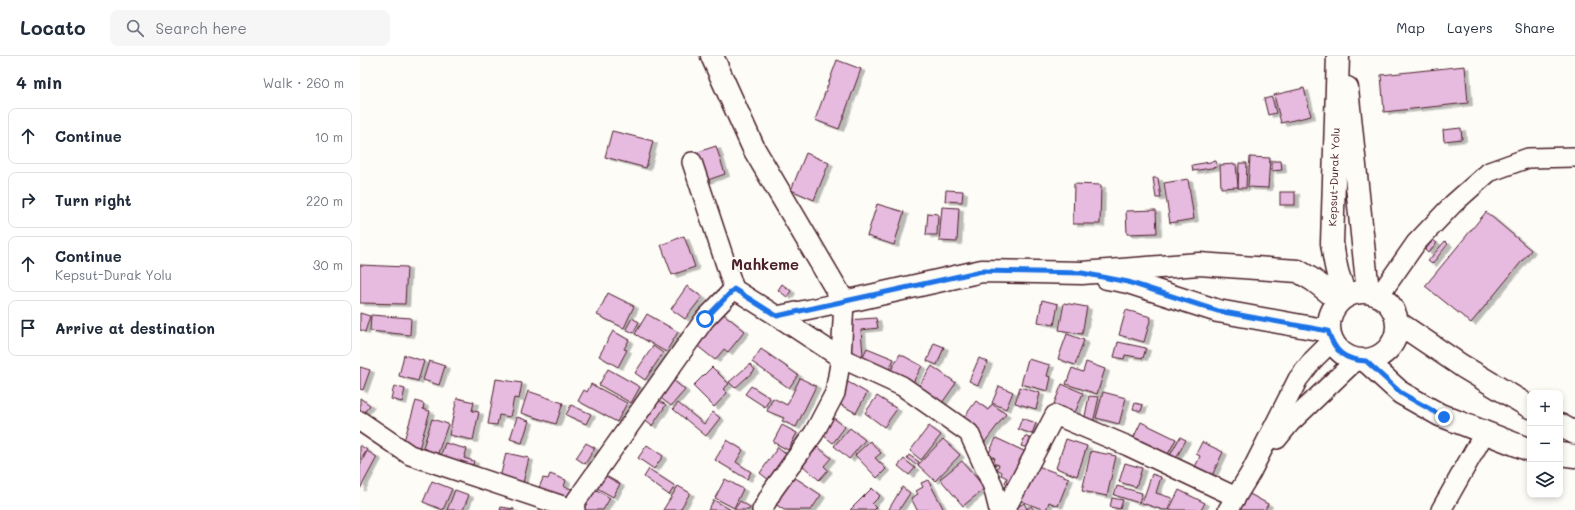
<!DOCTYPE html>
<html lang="en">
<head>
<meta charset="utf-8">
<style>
	body { margin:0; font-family:Mali,sans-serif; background:#f6f6f7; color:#1f2937 }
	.controls { position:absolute; right:12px; bottom:12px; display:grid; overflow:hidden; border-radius:8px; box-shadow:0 2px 6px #0003 }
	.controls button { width:36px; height:36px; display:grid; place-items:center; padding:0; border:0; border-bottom:1px solid #e0e1e3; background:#fff; color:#1f2937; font:20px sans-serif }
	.stop { position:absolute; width:12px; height:12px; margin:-9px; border:3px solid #1a73e8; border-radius:50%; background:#fff }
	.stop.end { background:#1a73e8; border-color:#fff; box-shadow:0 1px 4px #0008 }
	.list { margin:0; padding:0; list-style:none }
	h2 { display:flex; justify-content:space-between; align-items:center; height:52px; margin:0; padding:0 16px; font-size:17px }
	h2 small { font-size:13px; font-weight:400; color:#747a83 }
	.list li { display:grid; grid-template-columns:26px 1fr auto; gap:12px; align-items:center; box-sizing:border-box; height:56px; margin:0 8px 8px; padding:0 8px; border:1px solid #e0e1e3; border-radius:8px }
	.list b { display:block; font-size:15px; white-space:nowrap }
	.list p { margin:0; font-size:13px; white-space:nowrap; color:#747a83 }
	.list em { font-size:13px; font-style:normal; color:#747a83 }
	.icon { flex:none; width:22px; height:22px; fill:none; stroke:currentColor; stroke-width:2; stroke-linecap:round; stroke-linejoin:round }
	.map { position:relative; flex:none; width:1215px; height:454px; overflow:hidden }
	header { display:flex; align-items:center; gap:24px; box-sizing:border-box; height:56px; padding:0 20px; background:#fff; border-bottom:1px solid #e0e1e3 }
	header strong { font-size:19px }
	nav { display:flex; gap:22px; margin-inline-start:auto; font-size:14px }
	.search { width:280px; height:36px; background:#f6f6f7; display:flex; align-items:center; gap:10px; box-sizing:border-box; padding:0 14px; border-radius:8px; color:#747a83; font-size:15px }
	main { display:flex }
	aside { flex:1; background:#fff }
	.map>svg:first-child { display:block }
	.building { fill:#e7badf; stroke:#4a1f2b; filter:url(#shadow) }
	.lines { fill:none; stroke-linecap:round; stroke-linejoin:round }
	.street-casing { stroke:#4a1f2b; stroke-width:22 }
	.secondary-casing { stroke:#4a1f2b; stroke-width:25 }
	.street { stroke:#fdfcf7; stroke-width:19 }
	.secondary { stroke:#fdfcf7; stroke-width:22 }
	.route { stroke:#1a73e8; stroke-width:5 }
	.labels { text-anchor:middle; stroke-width:4; stroke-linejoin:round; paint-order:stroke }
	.street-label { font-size:11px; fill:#4a1f2b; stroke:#fdfcf7 }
	.district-label { font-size:15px; font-weight:bold; fill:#4a1f2b; stroke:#fdfcf7 }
</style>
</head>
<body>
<header>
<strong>Locato</strong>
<div class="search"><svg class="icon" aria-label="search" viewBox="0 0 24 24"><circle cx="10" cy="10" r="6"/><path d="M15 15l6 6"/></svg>Search here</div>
<nav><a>Map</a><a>Layers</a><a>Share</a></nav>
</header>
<main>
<aside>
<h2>4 min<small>Walk · 260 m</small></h2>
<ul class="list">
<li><svg class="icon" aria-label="ahead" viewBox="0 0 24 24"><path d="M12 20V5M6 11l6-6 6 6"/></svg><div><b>Continue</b></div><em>10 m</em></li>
<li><svg class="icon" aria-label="right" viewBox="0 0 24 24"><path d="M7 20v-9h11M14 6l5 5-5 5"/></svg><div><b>Turn right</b></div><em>220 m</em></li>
<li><svg class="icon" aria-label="ahead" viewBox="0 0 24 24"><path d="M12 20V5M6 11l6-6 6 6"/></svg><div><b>Continue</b><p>Kepsut-Durak Yolu</p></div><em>30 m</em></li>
<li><svg class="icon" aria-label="arrive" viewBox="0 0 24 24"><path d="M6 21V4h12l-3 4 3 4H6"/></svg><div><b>Arrive at destination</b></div></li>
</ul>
</aside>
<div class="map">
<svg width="1215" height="454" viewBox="0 0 1215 454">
	<defs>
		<filter id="shadow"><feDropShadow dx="4.5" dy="2.5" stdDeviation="0" flood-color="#0004"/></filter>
	</defs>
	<rect width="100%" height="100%" fill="#fdfcf7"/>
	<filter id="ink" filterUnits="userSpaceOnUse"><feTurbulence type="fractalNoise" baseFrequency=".025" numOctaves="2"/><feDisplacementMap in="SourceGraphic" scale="8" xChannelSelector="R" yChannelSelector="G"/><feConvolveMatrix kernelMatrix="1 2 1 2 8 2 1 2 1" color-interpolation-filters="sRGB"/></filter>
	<g filter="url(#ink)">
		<g class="building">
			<path d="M477,4L501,13L479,73L455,64Z"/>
			<path d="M1105,10L1108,47L1024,56L1021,19Z"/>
			<path d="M944,32L951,60L921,67L914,39Z"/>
			<path d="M912,41L916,57L908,59L904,43Z"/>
			<path d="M1101,72L1102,83L1084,85L1083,74Z"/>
			<path d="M252,75L293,85L286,112L245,101Z"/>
			<path d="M356,90L365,118L345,125L335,97Z"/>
			<path d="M446,97L469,107L454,144L431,134Z"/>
			<path d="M890,101L910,102L908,132L888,131Z"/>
			<path d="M856,105L857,111L833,115L832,109Z"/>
			<path d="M912,105H921L922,114L912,115Z"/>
			<path d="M879,107H887L886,132H878Z"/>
			<path d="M876,108L878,131L861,132L860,109Z"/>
			<path d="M793,122H798L801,142H796Z"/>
			<path d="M828,123L834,163L810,167L804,127Z"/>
			<path d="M714,128L741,129L740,168H713Z"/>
			<path d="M586,134L603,135L602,146L585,145Z"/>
			<rect x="920" y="136" width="15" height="13"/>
			<path d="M517,148L544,156L534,189L507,180Z"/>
			<path d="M582,151L599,152L597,186L579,185Z"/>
			<path d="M796,154L797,177L767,178L766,155Z"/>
			<path d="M1126,156L1171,194L1111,267L1065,230Z"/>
			<path d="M568,157L578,158L577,179H566Z"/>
			<path d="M324,180L335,211L312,219L301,189Z"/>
			<path d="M1073,184L1077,187L1068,197L1065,194Z"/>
			<path d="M1085,185L1088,188L1072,208L1068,205Z"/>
			<path d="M0,209L47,211L45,248L0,247Z"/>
			<path d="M422,228L431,235L427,241L418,234Z"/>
			<path d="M327,230L342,241L325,263L311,253Z"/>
			<path d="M248,237L274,250L264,272L237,259Z"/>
			<path d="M682,244L698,248L694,269L678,266Z"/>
			<path d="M704,247L727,251L722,278L699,274Z"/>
			<path d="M766,254L791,261L784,286L759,279Z"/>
			<path d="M361,256L385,275L368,296L364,293L355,304L335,288Z"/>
			<path d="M0,257L10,260L5,276L0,274Z"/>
			<path d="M287,258L318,276L306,296L275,278Z"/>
			<path d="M11,259L51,262L50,279L10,275Z"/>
			<path d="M272,262L279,266L273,277L266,273Z"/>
			<path d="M516,262L518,272L501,274L503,299L491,300L487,264Z"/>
			<path d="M253,275L269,284L264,293L267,294L258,311L239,300Z"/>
			<path d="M707,278L724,284L715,309L698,303Z"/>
			<path d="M758,286L786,292L783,302L765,299L764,303L754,301Z"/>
			<path d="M574,287L584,291L577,309L567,305Z"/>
			<path d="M293,290L303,297L285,324L275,317Z"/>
			<path d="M507,292L534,303L529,314L502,302Z"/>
			<path d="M401,293L438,319L429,332L392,306Z"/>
			<path d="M540,298L562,310L552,328L530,316Z"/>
			<path d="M44,299L64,305L58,325L39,320Z"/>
			<path d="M619,302L628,306L618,329L609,325Z"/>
			<path d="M668,303L690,309L687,320L691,321L688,335L661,328Z"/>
			<path d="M69,305L85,310L79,329L63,324Z"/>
			<path d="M726,306L745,313L737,338L706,328L712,312L723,316Z"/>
			<path d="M390,308L395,314L375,332L369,326Z"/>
			<path d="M572,310L596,327L582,347L558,331Z"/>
			<path d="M0,311L10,314L3,334L0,333Z"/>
			<path d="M352,311L369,328L363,333L367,337L354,351L333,330Z"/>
			<path d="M248,313L280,331L271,347L239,329Z"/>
			<path d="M440,322L456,330L436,371L422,365L424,362L407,355L413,342L427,349Z"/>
			<path d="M136,323L162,327L159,343L154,342L150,361L139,359L137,369L128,368Z"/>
			<path d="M312,323L325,334L311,350L298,340Z"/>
			<path d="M488,326L507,337L496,357L476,346Z"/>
			<path d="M231,328L267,347L257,366L218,345L224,334L227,336Z"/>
			<path d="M702,328L723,337L712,364L691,355Z"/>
			<path d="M34,330L45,333L42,346L31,343Z"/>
			<path d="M391,330L410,342L405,351L385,338Z"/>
			<path d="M639,330L653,336L646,353L632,347Z"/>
			<path d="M660,331L680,337L676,353L655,347Z"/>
			<path d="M168,335L203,347L196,368L161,357Z"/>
			<path d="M743,336L766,342L759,368L736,362Z"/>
			<path d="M517,340L537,353L524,371L505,357Z"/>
			<path d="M729,340L739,341L733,367L724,365Z"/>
			<path d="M0,342L10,349L0,362Z"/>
			<path d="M97,342L114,346L112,355L119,356L113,384L89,379Z"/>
			<path d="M296,343L306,349L292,370L283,363Z"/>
			<path d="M56,345L64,348L63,353L70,355L58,396L42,391Z"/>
			<path d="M616,345L628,354L632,348L646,358L624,387L599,368Z"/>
			<path d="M318,347L344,368L353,356L360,362L346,380L313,353Z"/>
			<path d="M775,347L783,349L781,355L773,353Z"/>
			<path d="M211,349L231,358L226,368L206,359Z"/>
			<path d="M471,360L485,371L473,387L459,376Z"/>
			<path d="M157,361L169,365L162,387L150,383Z"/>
			<path d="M662,362L676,367L672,378L658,373Z"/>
			<path d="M72,363L88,368L76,403L61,398Z"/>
			<path d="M781,366L816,383L806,402L772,385Z"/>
			<path d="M422,369L437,377L428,394L413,386Z"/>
			<path d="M569,370L581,379L561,404L550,395Z"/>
			<path d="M490,372L505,384L489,403L474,390Z"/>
			<path d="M665,380L671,383L667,392L661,390Z"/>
			<path d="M820,381L826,384L814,406L808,403Z"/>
			<path d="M636,382L666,396L651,430L645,427L647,422L641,419L642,416L637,413L639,409L633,407L635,402L628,399Z"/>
			<path d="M583,383L600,399L575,425L558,409Z"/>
			<path d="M706,383L727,390L717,420L696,412Z"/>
			<path d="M367,384L383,394L376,406L391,416L387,423L355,404Z"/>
			<path d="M510,385L521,397L515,402L526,413L517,422L495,399Z"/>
			<path d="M842,386L863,396L849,426L832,418L840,400L836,398Z"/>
			<path d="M85,387L107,393L104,402L114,405L111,414L79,404Z"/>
			<path d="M226,387L235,392L225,408L216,402Z"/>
			<path d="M0,389L7,394L0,405Z"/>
			<path d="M287,389L303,400L294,413L278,402Z"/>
			<path d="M418,391L428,399L410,425L400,417Z"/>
			<path d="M458,391L471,402L464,410L468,414L459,424L442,409Z"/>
			<path d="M7,395L17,401L0,433V409Z"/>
			<path d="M731,395L756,400L747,440L722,435Z"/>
			<path d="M146,397L169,402L163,427L140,422Z"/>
			<path d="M549,399L559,406L556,409L547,402Z"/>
			<path d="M544,403L555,412L549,419L538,410Z"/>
			<path d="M602,405L625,432L603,450L580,423Z"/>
			<path d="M765,407L782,412L776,431L759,426Z"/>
			<path d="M673,408L709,422L698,450L689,446L686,454H684L659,444Z"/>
			<path d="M289,413L315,430L309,439L284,421Z"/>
			<path d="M190,418L206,424L204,431L213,433L209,444L179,432L183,422L188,423Z"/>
			<path d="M792,418L801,421L796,437L812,442L808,454H803L782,447Z"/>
			<path d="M244,419L260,428L253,441L237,432Z"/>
			<path d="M434,421L461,439L451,454H424L415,448Z"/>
			<path d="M365,423L383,433L374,452L355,442Z"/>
			<path d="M568,424L584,454H557L551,442L558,438L556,435L563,431L561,427Z"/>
			<path d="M72,425L92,433L83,454L63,446Z"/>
			<path d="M318,430L330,437L320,454H303Z"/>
			<path d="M757,430L782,437L779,447L754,439Z"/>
			<path d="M542,431L550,437L539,454H531L529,453Z"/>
			<path d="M512,432L520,440L512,448L516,452L514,454H490Z"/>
			<path d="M235,433L250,442L243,454H222Z"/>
			<path d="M95,434L109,439L103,454H87Z"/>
			<path d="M819,434L845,447L841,454H809Z"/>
			<path d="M886,436L908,448L905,454H876Z"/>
			<path d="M752,442L763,444L760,453L750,451Z"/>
			<path d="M354,444L371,454H348Z"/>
			<path d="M380,445L390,451L389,454H374Z"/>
			<path d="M664,447L667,453L671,450L674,454H653Z"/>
			<path d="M141,451L154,453V454H140Z"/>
		</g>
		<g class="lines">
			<g class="street-casing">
				<g id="street">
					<path d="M332,106L374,233"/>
					<path d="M1019,240L1056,187L1093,148L1129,116L1168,102L1215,101"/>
					<path d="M417,260L481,302L542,330L609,377L633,430L639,454"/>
					<path d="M0,365L50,399L215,454"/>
					<path d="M917,383L930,367L996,304"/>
					<path d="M211,452L345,263L374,233L417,260L484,246L481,302L475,337L454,377L413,434L402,454"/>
					<path d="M645,454L695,359L768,390L876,441"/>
					<path d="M868,454L891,416L938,323L953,304L972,285"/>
					<path d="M1081,454L1125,376"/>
				</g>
			</g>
			<g class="secondary-casing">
				<g id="secondary">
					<path d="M352,0L394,93L484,246L622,215L722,217L839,208L938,215L953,224L971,238L978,246"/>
					<path d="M978,0L972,187C975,206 977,223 987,240"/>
					<path d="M987,32L1008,236"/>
					<path d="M747,222L768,226L858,255L969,275"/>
					<circle cx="1003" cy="270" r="34"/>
					<path d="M1037,266L1102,310L1170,351"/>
					<path d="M1006,305L1041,337L1080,359L1170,394"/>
					<path d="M1200,369L1215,377"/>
					<path d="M1200,398L1215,400"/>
				</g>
			</g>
			<use href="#street" class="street"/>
			<use href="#secondary" class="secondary"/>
		</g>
	</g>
	<g class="lines" filter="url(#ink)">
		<path class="route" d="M345,263L374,233L417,260L622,215L722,217L768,226L858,255L968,275C975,296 984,304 1006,305L1041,337L1084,361"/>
	</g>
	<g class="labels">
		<g class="street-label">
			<text transform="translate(974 121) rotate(-88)" y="4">Kepsut-Durak Yolu</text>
		</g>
		<g class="district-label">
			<text x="405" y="214">Mahkeme</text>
		</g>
	</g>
</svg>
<div class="controls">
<button>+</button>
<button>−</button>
<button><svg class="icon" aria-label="layers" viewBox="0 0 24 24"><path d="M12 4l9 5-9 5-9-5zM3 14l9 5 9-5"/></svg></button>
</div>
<div class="stop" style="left:345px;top:263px"></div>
<div class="stop end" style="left:1084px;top:361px"></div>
</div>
</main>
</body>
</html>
